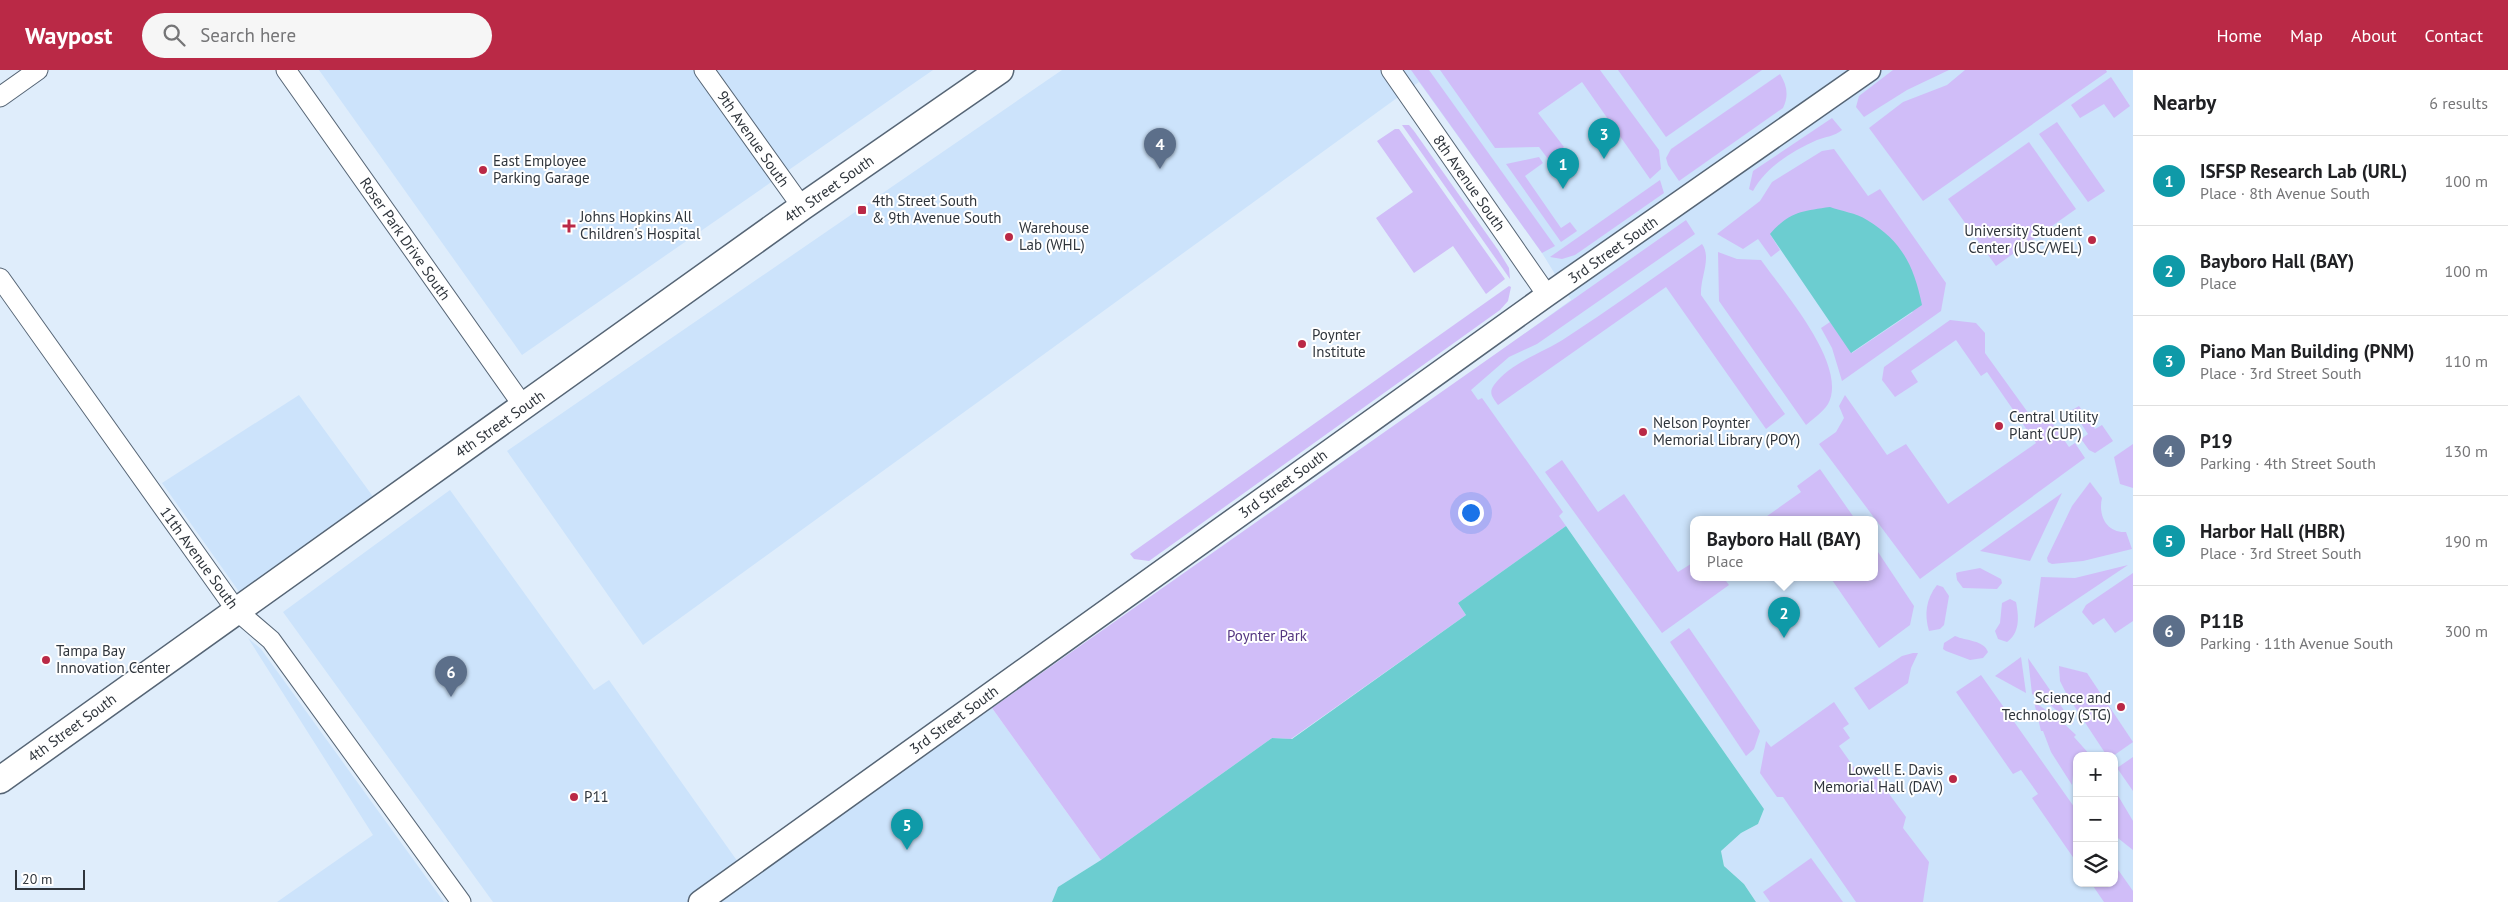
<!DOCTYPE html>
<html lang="en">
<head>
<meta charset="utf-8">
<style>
	body { margin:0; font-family:"PT Sans",sans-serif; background:#f6f6f6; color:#202124 }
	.controls { position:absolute; right:15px; bottom:15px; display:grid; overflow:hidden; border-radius:10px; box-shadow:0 1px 4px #0004 }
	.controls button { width:45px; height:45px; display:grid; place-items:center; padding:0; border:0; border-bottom:1px solid #e0e0e0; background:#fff; color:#202124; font:25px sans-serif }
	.scale { position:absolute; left:15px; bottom:12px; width:70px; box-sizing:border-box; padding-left:5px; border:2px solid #2f353c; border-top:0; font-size:14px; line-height:18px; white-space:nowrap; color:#2f353c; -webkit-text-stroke:4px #fff; paint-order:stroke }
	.you { position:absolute; left:1470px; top:442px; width:18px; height:18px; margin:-12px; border:4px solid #fff; border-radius:50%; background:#1a73e8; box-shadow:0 0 0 8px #1a73e833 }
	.badge { display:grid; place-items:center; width:32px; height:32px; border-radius:50%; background:#ba2946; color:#fff; font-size:16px; font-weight:700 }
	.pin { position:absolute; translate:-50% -41px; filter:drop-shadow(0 1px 2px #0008) }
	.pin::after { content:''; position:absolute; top:26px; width:18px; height:15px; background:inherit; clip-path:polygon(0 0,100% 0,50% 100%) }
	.popup { position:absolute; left:1690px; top:446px; width:188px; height:65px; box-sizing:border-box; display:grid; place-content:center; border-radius:10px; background:#fff; filter:drop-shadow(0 1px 4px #0005); font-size:16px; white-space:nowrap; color:#757577 }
	.popup b { font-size:19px; color:#202124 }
	.popup::after { content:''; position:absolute; left:50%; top:100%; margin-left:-10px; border:10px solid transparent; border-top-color:#fff }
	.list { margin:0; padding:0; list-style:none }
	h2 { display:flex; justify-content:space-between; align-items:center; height:65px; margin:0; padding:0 20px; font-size:21px }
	h2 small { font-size:16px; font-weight:400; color:#757577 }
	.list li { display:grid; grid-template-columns:32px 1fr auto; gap:15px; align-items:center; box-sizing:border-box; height:90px; padding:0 20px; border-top:1px solid #e0e0e0 }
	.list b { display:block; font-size:19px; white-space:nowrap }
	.list p { margin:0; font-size:16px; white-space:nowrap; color:#757577 }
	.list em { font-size:16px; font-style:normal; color:#757577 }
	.icon { flex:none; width:28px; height:28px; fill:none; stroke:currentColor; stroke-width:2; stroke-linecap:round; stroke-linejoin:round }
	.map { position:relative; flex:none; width:2133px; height:832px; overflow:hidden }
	header { display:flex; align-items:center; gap:30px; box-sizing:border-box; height:70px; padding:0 25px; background:#ba2946; color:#fff }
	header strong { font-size:24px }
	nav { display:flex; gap:28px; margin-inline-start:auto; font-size:18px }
	.search { width:350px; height:45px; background:#f6f6f6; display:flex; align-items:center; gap:12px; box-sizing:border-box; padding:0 18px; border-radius:28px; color:#757577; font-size:19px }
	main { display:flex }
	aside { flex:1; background:#fff }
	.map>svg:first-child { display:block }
	.built { fill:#cce3fb; fill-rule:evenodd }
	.green { fill:#d0bdf8 }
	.water { fill:#6ccdd0 }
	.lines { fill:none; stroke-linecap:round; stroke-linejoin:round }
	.minor-casing { stroke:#566575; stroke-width:21 }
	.tertiary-casing { stroke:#566575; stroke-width:25 }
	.secondary-casing { stroke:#566575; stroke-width:29 }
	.minor { stroke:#fff; stroke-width:19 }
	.tertiary { stroke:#fff; stroke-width:22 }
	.secondary { stroke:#fff; stroke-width:26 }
	.poi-dot { fill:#ba2946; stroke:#fff; stroke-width:2 }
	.labels { text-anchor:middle; stroke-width:4; stroke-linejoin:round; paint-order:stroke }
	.street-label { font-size:15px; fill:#2f353c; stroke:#fff }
	.poi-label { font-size:15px; fill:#2f353c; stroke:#fff; text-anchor:start }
	.park-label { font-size:15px; fill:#543681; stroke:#fff }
</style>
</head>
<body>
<header>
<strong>Waypost</strong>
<div class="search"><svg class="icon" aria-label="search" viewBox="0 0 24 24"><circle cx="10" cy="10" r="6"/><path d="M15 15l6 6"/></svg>Search here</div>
<nav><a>Home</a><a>Map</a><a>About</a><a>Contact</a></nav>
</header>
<main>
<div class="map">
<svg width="2133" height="832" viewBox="0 0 2133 832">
	<rect width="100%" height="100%" fill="#dfedfb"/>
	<g class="built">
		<path d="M319,0H933L522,285Z"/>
		<path d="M1062,0H2133V832H1756L1744,814L1724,796L1721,781L1741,763L1758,754L1764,739L1566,456L1458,533L1463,308L1571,230L1542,183L1419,12L643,575L507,381ZM1694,449H1874V507H1694ZM2077,686H2114V813H2077Z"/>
		<path d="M299,325L374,428L240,523L162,413Z"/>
		<path d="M450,420L594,620L609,610L750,809L992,638L1101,790L1058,817L1052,832H493L283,542Z"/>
		<path d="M248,568L261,579L444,832H277L373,765Z"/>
	</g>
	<g class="green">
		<path d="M1411,0H1429L1555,176L1542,183Z"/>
		<path d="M1440,0H1600L1659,80L1661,99L1650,109L1582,12L1538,43L1564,77L1548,89L1539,77L1495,78Z"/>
		<path d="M1618,0H1762L1666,67Z"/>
		<path d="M1893,0H1949L1907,20L1864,47L1856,37L1859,26Z"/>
		<path d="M1965,0H2106L2107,2L1923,131L1869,58L1903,32L1947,15Z"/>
		<path d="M1780,4C1787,15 1789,26 1783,38L1679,111L1668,95L1666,88L1671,79Z"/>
		<path d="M2111,7L2130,36L2114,48L2104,34L2080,48L2071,35Z"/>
		<path d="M1832,48L1842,60C1835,66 1825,67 1817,70C1792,81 1766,97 1753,121L1749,119L1753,101Z"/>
		<path d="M2057,52L2105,121L2088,132L2039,64Z"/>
		<path d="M1402,55H1409L1414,61L1498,180L1509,198L1510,209Z"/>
		<path d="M1395,59H1399L1505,209L1486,224L1453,176L1414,203L1376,148L1413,122L1377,71Z"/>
		<path d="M2029,72L2076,139L1996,196L1948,129Z"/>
		<path d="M1834,79L1868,126L1880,119L1946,213L1941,241L1842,311L1832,278L1821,258L1830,252L1852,283L1913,242L1770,164L1780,180L1771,187L1758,169L1743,179L1717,164L1760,131L1772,112L1822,81Z"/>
		<path d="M1539,87L1543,93L1525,106L1561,158L1570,152L1577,161L1561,172L1506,94Z"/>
		<path d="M1660,110L1664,123L1575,185L1562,189L1550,187Z"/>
		<path d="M1686,150L1695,164L1537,274L1509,287L1471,320L1478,330L1482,328L1563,442L1559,446L1566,456L1458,533L1466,545L1291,669L1272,668L1101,790L992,638Z"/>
		<path d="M1702,174C1712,188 1700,207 1701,225L1785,344L1766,359L1666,217L1498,335C1493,328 1488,323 1494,315C1512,291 1544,283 1567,267C1613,237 1657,205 1702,174Z"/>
		<path d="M1718,182L1737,189L1761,190C1783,221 1849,296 1828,334C1823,342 1813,349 1806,355L1719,231Z"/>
		<path d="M1509,216L1511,217L1508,231L1500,240L1149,491L1134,489L1130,484Z"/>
		<path d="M1950,250L1976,253L1985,263V283L2029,344L2036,340L2044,350L2048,347L2069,377L2075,373L2085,388L1920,509L1819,374L1836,362L1844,348L1839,336L1845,325L1887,385L1906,374L1948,434L2036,373L1987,302L1981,306L1956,270L1911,301L1918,312L1895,327L1882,310L1884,297Z"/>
		<path d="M2079,336L2095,359L2102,355L2113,371L2095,383L2089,380L2081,369L2088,364L2072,340Z"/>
		<path d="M2133,374V418L2120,414L2114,387Z"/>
		<path d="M1562,390L1598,442L1624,424L1678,502L1694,492V507H1723L1729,515L1662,563L1545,402Z"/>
		<path d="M1820,399L1855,449H1763L1801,422L1797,416Z"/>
		<path d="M2090,412L2102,428C2098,445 2106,463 2126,462L2132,479L2083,491L2052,494L2048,492L2047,488L2072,436Z"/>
		<path d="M2062,423L2030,491L1980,481Z"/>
		<path d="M1874,476L1914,536L1910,555L1879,578L1830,507H1874Z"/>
		<path d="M2128,495L2043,552L2034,558L2041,507L2075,508Z"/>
		<path d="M1980,498L2001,509L2002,513L1997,519L1963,518L1957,510L1956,503L1959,502Z"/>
		<path d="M2133,503V551L2115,563L2104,548L2093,555L2082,542L2086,535Z"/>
		<path d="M1937,515L1943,517L1949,526L1944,555L1940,559L1929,561C1924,544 1926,529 1937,515Z"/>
		<path d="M2010,529L2016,532C2019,547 2020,563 2007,572L1998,569L1995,561L2000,553L2002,533Z"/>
		<path d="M1689,558L1760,661L1754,679L1746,686L1670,572Z"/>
		<path d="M1955,566C1966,571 1984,570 1988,582L1983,588L1970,590L1946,581L1943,579L1944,573Z"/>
		<path d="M1913,583H1918L1911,598L1908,613L1869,640L1854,618L1902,586Z"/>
		<path d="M2021,587L2026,623L1995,606Z"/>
		<path d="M2028,588L2074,655L2049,634L2032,624Z"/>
		<path d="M2059,596L2087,603L2133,672L2113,686H2107L2067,625L2060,611Z"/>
		<path d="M1981,605L2077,741V793L2032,728L2038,724L2021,700L2013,704L1956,622Z"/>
		<path d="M1834,632L1849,654L1843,658L1850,668L1839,676L1865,713L1876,706L1906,747L1903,758L1929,792L1923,832H1856L1783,727H1777L1760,703L1766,671L1771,677Z"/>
		<path d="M2034,632L2058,648L2076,665L2074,667L2091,686H2077V701L2073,705L2072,715L2051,682L2043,661H2041Z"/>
		<path d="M2133,687V721L2117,698Z"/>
		<path d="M2114,719L2133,751V780L2114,765Z"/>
		<path d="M1811,788L1843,832H1770L1763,822Z"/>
		<path d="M2114,794L2133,821V832H2104L2091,813H2114Z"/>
	</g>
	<g class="water">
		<path d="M1830,137C1841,141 1856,143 1867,150C1902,171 1914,196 1922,235L1851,283L1770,164C1789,142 1802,141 1830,137Z"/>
		<path d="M1566,456L1764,739L1758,754L1741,763L1721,781L1724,796L1744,814L1756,832H1052L1058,817L1101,790L1272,668L1292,669L1466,545L1458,533Z"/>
	</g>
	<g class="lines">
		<g class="minor-casing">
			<g id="minor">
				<path d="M286,0L524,337"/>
				<path d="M704,0L802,137"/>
				<path d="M1391,0L1547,225"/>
				<path d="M0,27L38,0"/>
				<path d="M0,208L236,540L271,570L461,832"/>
			</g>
		</g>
		<g class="tertiary-casing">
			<path id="tertiary" d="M700,832L1547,225L1869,0"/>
		</g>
		<g class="secondary-casing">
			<path id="secondary" d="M0,710L802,137L1000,0"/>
		</g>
		<use href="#minor" class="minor"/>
		<use href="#tertiary" class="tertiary"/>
		<use href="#secondary" class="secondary"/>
	</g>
	<g class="poi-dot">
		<circle cx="483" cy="100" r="5"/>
		<rect x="857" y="135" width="10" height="10" rx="2.5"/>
		<path d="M566.5 148.5h5v5h5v5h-5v5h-5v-5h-5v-5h5z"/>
		<circle cx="1009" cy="167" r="5"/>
		<circle cx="2092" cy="170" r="5"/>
		<circle cx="1302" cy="274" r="5"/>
		<circle cx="1999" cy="356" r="5"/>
		<circle cx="1643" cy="362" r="5"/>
		<circle cx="46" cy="590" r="5"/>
		<circle cx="2121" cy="637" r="5"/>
		<circle cx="1953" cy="709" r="5"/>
		<circle cx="574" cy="727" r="5"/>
	</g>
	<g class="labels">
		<g class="street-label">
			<text transform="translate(753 69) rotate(55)" y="5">9th Avenue South</text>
			<text transform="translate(1469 113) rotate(55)" y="5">8th Avenue South</text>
			<text transform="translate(829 119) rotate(-35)" y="5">4th Street South</text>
			<text transform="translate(405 169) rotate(55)" y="5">Roser Park Drive South</text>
			<text transform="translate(1613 180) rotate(-35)" y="5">3rd Street South</text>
			<text transform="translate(500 354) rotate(-35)" y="5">4th Street South</text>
			<text transform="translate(1283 414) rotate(-36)" y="5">3rd Street South</text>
			<text transform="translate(199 488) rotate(54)" y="5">11th Avenue South</text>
			<text transform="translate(954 650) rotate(-36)" y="5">3rd Street South</text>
			<text transform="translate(72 658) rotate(-36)" y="5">4th Street South</text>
		</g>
		<g class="poi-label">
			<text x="493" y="96">East Employee<tspan x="493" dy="17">Parking Garage</tspan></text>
			<text x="872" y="136">4th Street South<tspan x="872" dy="17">&amp; 9th Avenue South</tspan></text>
			<text x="580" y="152">Johns Hopkins All<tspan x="580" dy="17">Children's Hospital</tspan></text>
			<text x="1019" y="163">Warehouse<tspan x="1019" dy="17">Lab (WHL)</tspan></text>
			<text x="2082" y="166" text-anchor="end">University Student<tspan x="2082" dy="17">Center (USC/WEL)</tspan></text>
			<text x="1312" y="270">Poynter<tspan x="1312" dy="17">Institute</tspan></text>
			<text x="2009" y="352">Central Utility<tspan x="2009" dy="17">Plant (CUP)</tspan></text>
			<text x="1653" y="358">Nelson Poynter<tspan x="1653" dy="17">Memorial Library (POY)</tspan></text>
			<text x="56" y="586">Tampa Bay<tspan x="56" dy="17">Innovation Center</tspan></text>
			<text x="2111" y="633" text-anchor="end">Science and<tspan x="2111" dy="17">Technology (STG)</tspan></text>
			<text x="1943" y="705" text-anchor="end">Lowell E. Davis<tspan x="1943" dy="17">Memorial Hall (DAV)</tspan></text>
			<text x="584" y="732">P11</text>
		</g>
		<g class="park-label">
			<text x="1267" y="571">Poynter Park</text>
		</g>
	</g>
</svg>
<div class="controls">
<button>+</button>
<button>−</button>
<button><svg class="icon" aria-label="layers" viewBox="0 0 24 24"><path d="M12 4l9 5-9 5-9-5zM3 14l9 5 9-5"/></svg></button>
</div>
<div class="scale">20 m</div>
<div class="you"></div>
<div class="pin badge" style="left:1563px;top:119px;background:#0f9aa8">1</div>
<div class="pin badge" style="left:1784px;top:568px;background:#0f9aa8">2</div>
<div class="popup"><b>Bayboro Hall (BAY)</b>Place</div>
<div class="pin badge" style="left:1604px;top:89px;background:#0f9aa8">3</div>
<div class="pin badge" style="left:1160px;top:99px;background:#5c6f8a">4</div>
<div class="pin badge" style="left:907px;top:780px;background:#0f9aa8">5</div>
<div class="pin badge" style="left:451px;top:627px;background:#5c6f8a">6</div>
</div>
<aside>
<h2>Nearby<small>6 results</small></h2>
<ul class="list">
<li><span class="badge" style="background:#0f9aa8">1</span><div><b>ISFSP Research Lab (URL)</b><p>Place · 8th Avenue South</p></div><em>100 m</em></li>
<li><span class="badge" style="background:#0f9aa8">2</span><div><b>Bayboro Hall (BAY)</b><p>Place</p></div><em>100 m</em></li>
<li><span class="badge" style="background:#0f9aa8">3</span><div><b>Piano Man Building (PNM)</b><p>Place · 3rd Street South</p></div><em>110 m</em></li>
<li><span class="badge" style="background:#5c6f8a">4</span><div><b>P19</b><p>Parking · 4th Street South</p></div><em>130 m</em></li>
<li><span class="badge" style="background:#0f9aa8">5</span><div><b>Harbor Hall (HBR)</b><p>Place · 3rd Street South</p></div><em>190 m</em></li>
<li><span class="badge" style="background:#5c6f8a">6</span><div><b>P11B</b><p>Parking · 11th Avenue South</p></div><em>300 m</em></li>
</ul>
</aside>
</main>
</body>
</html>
